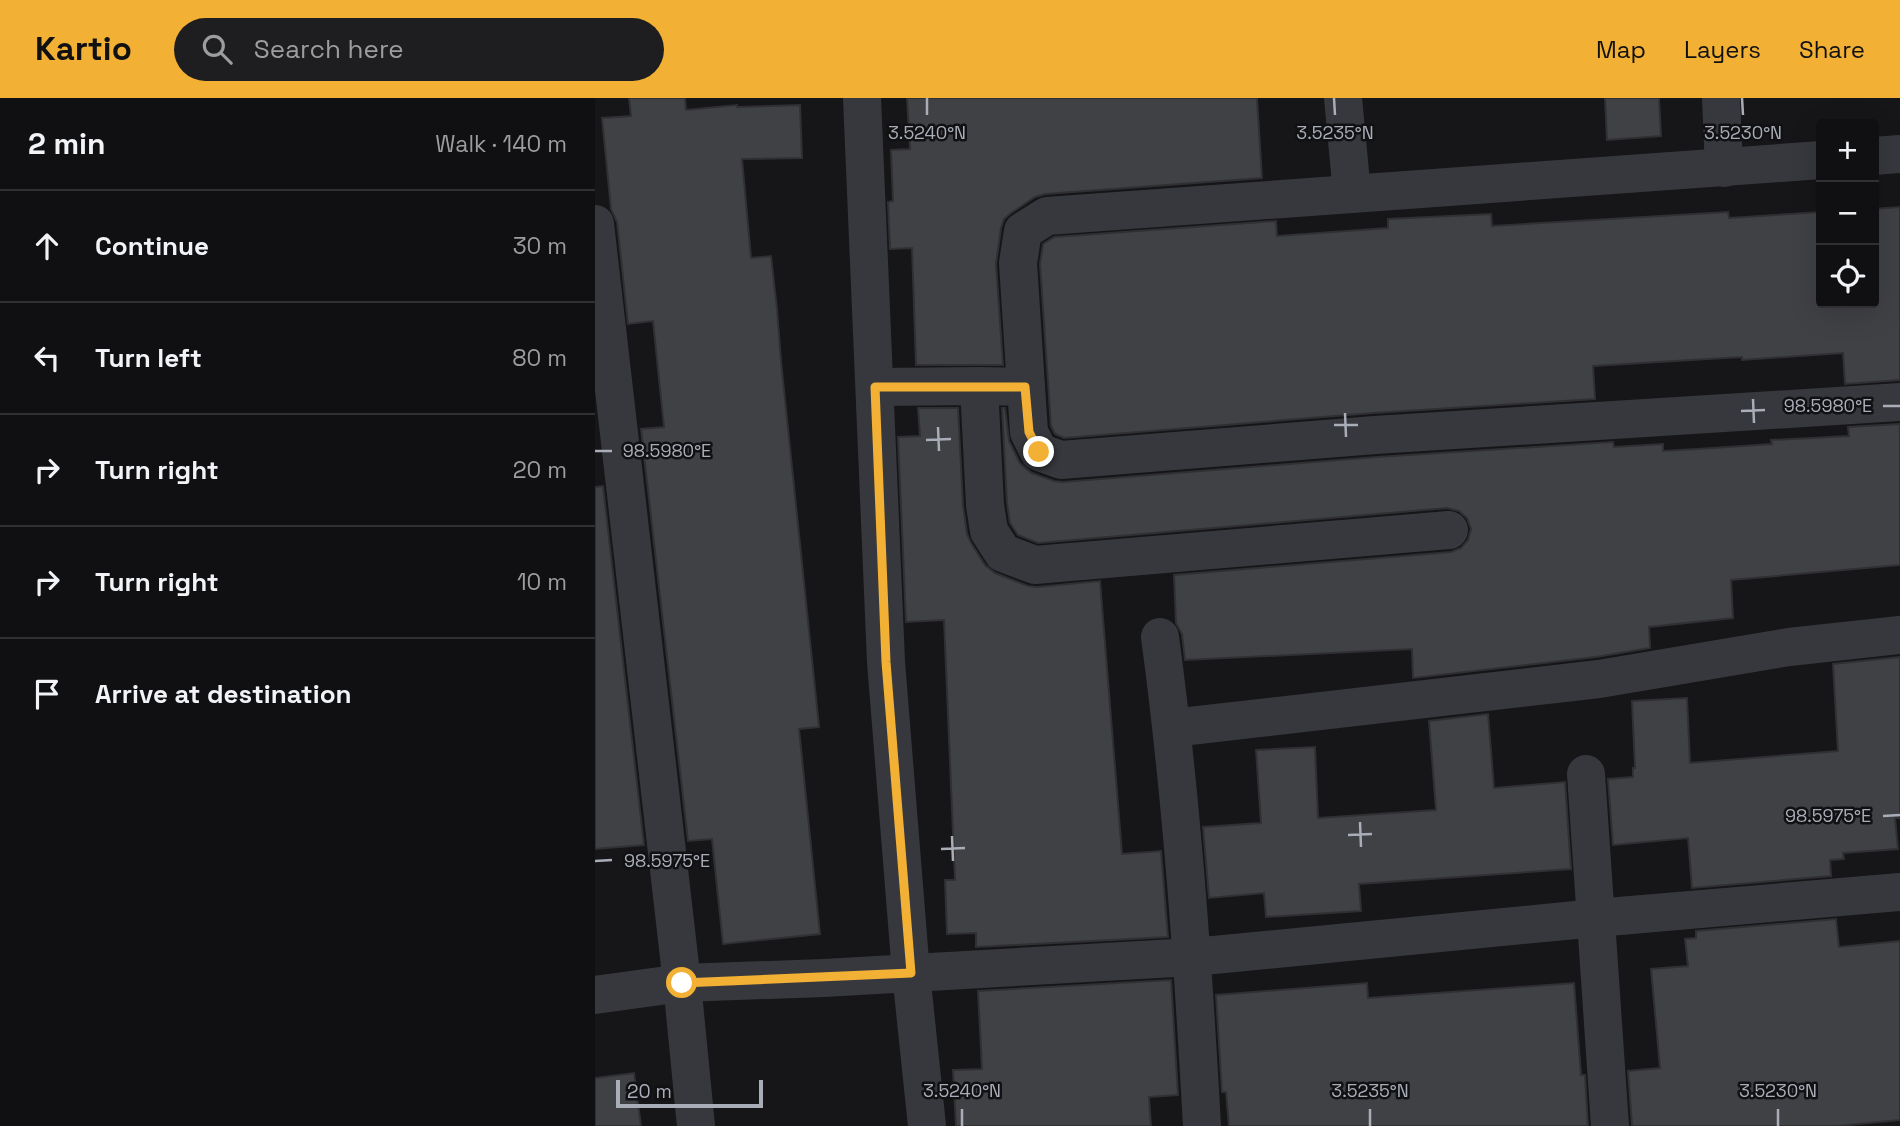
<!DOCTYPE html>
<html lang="en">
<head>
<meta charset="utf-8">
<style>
	body { margin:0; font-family:"Space Grotesk",sans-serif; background:#1e1e20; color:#f1f3f6 }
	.controls { position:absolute; right:21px; top:21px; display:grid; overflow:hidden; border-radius:7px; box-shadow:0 7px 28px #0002 }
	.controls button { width:63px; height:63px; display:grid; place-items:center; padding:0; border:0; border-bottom:2px solid #303032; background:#101012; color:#f1f3f6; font:35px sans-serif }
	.scale { position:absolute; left:21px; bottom:18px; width:147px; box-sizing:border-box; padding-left:7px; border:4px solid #a8adb8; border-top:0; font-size:19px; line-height:24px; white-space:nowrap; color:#a8adb8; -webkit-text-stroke:5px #111113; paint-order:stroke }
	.stop { position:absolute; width:21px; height:21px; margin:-16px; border:5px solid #f2b134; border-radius:50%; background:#fff }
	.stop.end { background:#f2b134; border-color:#fff; box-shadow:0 2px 7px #0008 }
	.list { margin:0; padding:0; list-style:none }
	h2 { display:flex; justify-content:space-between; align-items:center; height:91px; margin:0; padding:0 28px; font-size:30px }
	h2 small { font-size:23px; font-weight:400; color:#9c9d9f }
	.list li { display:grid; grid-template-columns:46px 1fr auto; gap:21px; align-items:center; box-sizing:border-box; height:112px; padding:0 28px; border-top:2px solid #303032 }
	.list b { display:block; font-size:26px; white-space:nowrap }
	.list em { font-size:23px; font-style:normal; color:#9c9d9f }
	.icon { flex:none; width:38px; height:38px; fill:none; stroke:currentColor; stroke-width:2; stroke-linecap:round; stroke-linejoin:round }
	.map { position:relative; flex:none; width:1305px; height:1028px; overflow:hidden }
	header { display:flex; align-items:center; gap:42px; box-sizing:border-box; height:98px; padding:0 35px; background:#f2b134; color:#111 }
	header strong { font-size:33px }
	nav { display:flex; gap:38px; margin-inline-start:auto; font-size:24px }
	.search { width:490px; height:63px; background:#1e1e20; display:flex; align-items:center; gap:18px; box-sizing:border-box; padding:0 24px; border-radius:38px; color:#9c9d9f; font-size:26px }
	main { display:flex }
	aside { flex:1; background:#101012 }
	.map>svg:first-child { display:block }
	.building { fill:#404145; stroke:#303034; stroke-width:2 }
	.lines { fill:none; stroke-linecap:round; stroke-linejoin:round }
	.minor { stroke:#37383d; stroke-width:38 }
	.route { stroke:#f2b134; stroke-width:9 }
	.ticks { fill:none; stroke:#a8adb8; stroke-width:2.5 }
	.ticks-label { font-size:18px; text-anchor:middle; fill:#a8adb8; stroke:#111113; stroke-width:5; stroke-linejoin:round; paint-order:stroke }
</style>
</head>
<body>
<header>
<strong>Kartio</strong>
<div class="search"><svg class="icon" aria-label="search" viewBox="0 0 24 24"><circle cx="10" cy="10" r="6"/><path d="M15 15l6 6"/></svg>Search here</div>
<nav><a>Map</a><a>Layers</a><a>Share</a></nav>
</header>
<main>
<aside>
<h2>2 min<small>Walk · 140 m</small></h2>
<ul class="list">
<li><svg class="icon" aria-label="ahead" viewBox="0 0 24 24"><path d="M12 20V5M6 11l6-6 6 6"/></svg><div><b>Continue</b></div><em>30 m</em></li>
<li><svg class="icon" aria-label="left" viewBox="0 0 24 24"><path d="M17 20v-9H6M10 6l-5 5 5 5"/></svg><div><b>Turn left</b></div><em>80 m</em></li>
<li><svg class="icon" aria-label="right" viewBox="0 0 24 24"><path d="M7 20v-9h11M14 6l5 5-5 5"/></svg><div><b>Turn right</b></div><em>20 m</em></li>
<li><svg class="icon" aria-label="right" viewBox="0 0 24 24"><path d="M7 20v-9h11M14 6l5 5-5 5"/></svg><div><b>Turn right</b></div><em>10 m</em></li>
<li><svg class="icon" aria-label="arrive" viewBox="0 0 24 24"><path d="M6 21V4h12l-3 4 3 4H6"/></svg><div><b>Arrive at destination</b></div></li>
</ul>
</aside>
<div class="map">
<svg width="1305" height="1028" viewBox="0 0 1305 1028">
	<rect width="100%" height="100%" fill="#161618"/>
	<g class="building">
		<path d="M34,0H90L91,12L142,7V9L205,7L207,60L147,61L156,160L176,158L182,211L186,263L224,629L204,631L225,836L128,846L117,741L93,743L46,331L69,329L58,223L33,226L22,124L16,111L7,20L36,18Z"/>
		<path d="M312,0H662L667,80L450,96L440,99L416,115L409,121L406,130L401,166L408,267H321L317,150L295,151L293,104L298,103L296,52L315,51Z"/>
		<path d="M1010,0H1064L1066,38L1012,42Z"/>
		<path d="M1305,109V282L1250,286L1248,255L1147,262V259L1096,262L998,268L1000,301L778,315L469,340L460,336L456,328L445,166L448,146L459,139L681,123L682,138L793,130V121L896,116L897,128L1133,114L1134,120L1226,114V205H1279V111Z"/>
		<path d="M323,310H363L368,408L372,436L376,445L390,467L400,475L433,488L442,489L505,483L527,756L566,753L573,839L381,849V835L352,836L350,782H360L349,522L311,524L303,339L325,338Z"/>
		<path d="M407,310H410L414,343L425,365L437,375L459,383L468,384L782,359L1018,344L1019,349L1068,346V353L1118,350L1177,346L1176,342L1254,338L1253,329L1305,326V467L1136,482L1138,520L1054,529L1055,550L1001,559L818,580L817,551L590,562L587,536L581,525L579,477L856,454L866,450L873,442L876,431L872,420L864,413L852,410L443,445L423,437L415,425L412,405Z"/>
		<path d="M8,388L49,747L0,751V389Z"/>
		<path d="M1305,559V720H1300L1303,751L1248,755L1249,761L1235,762L1236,778L1097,790L1093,740L1018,747L1013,681L1038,679V670H1040L1037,603L1092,600L1095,665L1243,653L1238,566Z"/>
		<path d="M893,616L899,690L970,684L976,771L764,786L766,813L671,819L669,795L614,800L608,729L666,725L661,652L720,649L723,720L841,712L834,623Z"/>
		<path d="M1241,821L1244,849L1305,843V1022L1243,1028H1037L1033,973L1065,970L1056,871L1093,868L1090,841L1101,840V833Z"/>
		<path d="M576,882L583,997L554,999L556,1028H361L358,972L387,971L383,893Z"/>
		<path d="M772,885L773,900L979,885L986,977H990L993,1028H634L631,994H627L621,897Z"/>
		<path d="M39,975L46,1028H0V980Z"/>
	</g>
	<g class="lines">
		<g class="minor">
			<path d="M267,0L291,564L316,875L332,1028"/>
			<path d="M748,0L757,95"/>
			<path d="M1126,0L1129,70"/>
			<path d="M1279,58L1305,56"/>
			<path d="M0,126L87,885L101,1028"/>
			<path d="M384,288L431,289L423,165L428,133L452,118L1226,62"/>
			<path d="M280,289L384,288L390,407L394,433L408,455L440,467L854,432"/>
			<path d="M431,289L434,334L444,354L466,362L780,337L1305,304"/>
			<path d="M565,539C587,702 598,865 607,1028"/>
			<path d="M577,630L1004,581L1194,549L1305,537"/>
			<path d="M991,676L1015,1028"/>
			<path d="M0,897L87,885L229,880L598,859L1001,820L1305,794"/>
		</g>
	</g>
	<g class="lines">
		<path class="route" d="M87,885L316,875L291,564L280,289H430L434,334L444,354"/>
	</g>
	<path class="ticks" d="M332,0V17M739,0L740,17M1147,0L1148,17M1158,301L1159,325M1288,308H1305M1146,313L1170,312M750,315L751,339M739,327H763M343,329L344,353M331,342L356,341M0,353H17M1288,718L1305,717M765,724L766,749M753,737L777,736M357,738L358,763M346,751L370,750M0,763L17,762M367,1011V1028M775,1011V1028M1183,1011V1028"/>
	<g class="ticks-label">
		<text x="332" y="41">3.5240°N</text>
		<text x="740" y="41">3.5235°N</text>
		<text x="1148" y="41">3.5230°N</text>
		<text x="1233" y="314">98.5980°E</text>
		<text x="72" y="359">98.5980°E</text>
		<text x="1233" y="724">98.5975°E</text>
		<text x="72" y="769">98.5975°E</text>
		<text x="367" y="999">3.5240°N</text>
		<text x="775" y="999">3.5235°N</text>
		<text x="1183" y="999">3.5230°N</text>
	</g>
</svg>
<div class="controls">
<button>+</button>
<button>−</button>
<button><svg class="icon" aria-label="locate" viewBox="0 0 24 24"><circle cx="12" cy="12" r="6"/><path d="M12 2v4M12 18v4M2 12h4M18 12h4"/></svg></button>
</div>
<div class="scale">20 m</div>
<div class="stop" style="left:87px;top:885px"></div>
<div class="stop end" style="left:444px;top:354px"></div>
</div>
</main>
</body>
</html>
